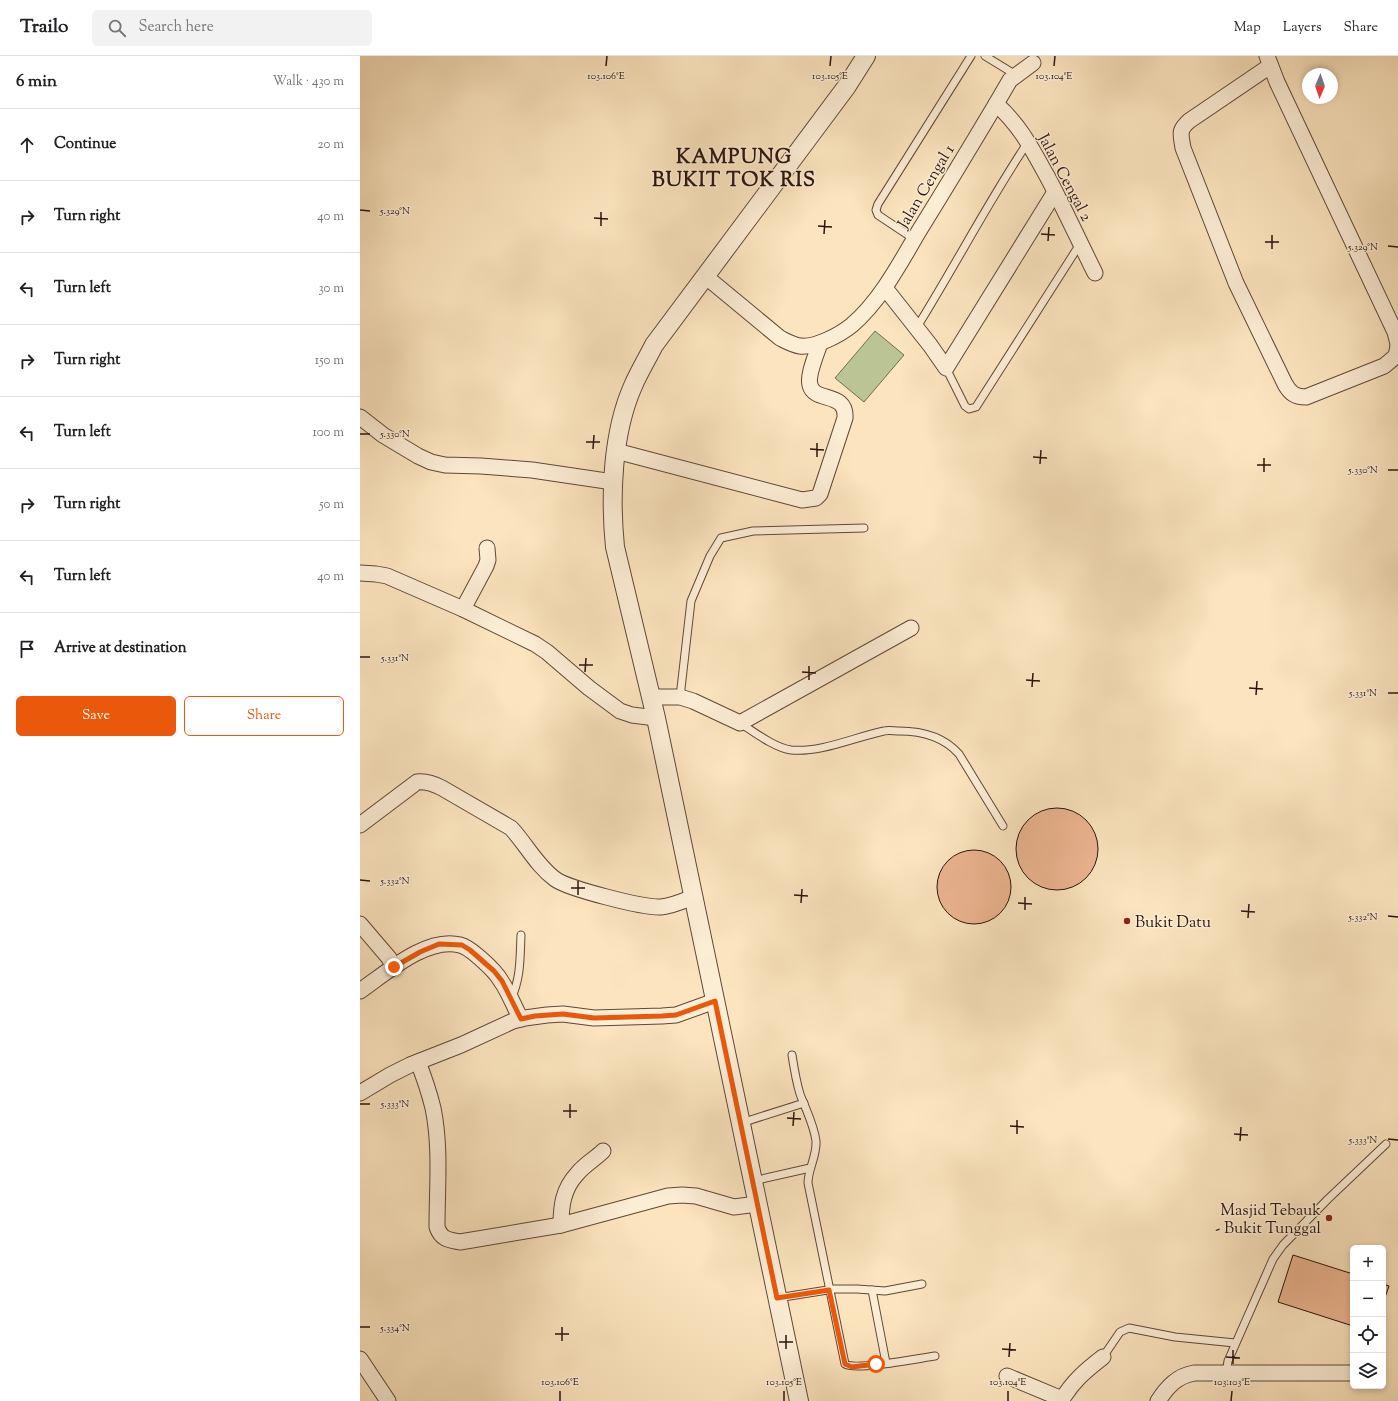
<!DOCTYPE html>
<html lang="en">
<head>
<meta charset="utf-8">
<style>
	body { margin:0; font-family:"Sorts Mill Goudy",serif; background:#f2f2f2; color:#202124 }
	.controls { position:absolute; right:12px; bottom:12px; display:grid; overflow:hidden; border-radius:6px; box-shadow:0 2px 6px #0003 }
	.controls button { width:36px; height:36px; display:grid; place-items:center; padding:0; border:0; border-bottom:1px solid #e0e0e0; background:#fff; color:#202124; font:20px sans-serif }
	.compass { position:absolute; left:942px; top:12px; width:36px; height:36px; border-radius:50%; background:#fff; box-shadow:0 2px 6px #0003; rotate:182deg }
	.stop { position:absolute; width:12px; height:12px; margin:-9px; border:3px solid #ea580c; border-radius:50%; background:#fff }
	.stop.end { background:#ea580c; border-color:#fff; box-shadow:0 1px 4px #0008 }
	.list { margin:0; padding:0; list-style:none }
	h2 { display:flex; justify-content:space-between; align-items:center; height:52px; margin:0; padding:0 16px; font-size:17px }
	h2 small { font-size:13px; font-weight:400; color:#757577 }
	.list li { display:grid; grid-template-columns:26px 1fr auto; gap:12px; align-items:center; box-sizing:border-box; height:72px; padding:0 16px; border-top:1px solid #e0e0e0 }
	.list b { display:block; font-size:15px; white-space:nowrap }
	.list em { font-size:13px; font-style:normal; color:#757577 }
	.actions { display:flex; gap:8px; padding:12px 16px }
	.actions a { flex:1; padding:9px 0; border:1px solid #ea580c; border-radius:6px; text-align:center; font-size:14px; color:#ea580c }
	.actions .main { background:#ea580c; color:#fff }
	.icon { flex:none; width:22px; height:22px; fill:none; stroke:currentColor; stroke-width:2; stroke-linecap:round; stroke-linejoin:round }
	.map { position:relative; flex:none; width:1038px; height:1345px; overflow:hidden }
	header { display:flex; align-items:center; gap:24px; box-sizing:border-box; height:56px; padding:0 20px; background:#fff; border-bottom:1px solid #e0e0e0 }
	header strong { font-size:19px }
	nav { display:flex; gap:22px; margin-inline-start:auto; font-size:14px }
	.search { width:280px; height:36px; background:#f2f2f2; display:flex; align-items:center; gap:10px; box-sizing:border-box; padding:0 14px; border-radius:6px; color:#757577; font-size:15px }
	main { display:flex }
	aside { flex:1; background:#fff }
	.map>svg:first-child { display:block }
	.green { fill:#bbc594; stroke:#726c50 }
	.building { fill:#ecb591; stroke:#2a140b }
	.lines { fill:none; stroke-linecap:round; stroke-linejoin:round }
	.service-casing { stroke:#5e4838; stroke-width:9 }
	.minor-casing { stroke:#5e4838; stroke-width:17 }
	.tertiary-casing { stroke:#5e4838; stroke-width:20 }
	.service { stroke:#fcedd5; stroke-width:7 }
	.minor { stroke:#fcedd5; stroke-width:15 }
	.tertiary { stroke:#fcedd5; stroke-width:18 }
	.route { stroke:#ea580c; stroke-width:5 }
	.ticks { fill:none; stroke:#2a140b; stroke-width:1.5 }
	.poi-dot { fill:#8f2418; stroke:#fcedd5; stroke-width:1.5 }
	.labels { text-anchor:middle; stroke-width:3; stroke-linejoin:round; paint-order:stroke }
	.street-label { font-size:16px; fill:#2a140b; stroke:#fcedd5 }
	.poi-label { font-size:16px; fill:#2a140b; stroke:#fcedd5; text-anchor:start }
	.district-label { font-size:20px; font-weight:bold; letter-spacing:1px; fill:#2a140b; stroke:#fcedd5 }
	.ticks-label { font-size:10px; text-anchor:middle; fill:#2a140b; stroke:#fcedd5; stroke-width:3; stroke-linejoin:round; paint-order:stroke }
</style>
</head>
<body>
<header>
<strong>Trailo</strong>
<div class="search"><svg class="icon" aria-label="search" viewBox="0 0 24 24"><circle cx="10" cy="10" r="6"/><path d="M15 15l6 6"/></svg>Search here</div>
<nav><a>Map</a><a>Layers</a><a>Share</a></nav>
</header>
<main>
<aside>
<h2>6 min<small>Walk · 430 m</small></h2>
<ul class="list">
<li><svg class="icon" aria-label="ahead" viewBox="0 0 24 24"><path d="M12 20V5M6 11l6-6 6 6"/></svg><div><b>Continue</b></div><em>20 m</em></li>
<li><svg class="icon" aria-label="right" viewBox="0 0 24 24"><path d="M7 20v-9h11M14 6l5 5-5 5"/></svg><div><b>Turn right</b></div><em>40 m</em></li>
<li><svg class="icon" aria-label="left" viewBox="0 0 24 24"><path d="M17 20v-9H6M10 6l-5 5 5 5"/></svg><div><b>Turn left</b></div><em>30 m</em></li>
<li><svg class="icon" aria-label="right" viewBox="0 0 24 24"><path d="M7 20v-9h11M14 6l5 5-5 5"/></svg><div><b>Turn right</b></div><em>150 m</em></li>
<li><svg class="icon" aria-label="left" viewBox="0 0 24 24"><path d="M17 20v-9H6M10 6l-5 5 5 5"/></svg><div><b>Turn left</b></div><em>100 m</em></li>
<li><svg class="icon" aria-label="right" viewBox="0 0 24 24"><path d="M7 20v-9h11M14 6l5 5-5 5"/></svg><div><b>Turn right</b></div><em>50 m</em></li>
<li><svg class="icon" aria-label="left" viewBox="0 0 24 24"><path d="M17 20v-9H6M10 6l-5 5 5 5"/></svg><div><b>Turn left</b></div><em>40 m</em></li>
<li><svg class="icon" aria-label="arrive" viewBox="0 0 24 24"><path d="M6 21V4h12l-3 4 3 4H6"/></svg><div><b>Arrive at destination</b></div></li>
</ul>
<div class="actions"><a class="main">Save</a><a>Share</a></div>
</aside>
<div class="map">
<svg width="1038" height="1345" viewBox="0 0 1038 1345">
	<rect width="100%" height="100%" fill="#fbe4be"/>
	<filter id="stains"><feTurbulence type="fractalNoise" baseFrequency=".005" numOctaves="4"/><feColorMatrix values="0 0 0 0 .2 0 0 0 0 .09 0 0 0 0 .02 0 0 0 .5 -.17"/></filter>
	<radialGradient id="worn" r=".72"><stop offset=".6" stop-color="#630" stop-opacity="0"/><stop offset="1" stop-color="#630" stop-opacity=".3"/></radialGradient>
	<path class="green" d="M515,275L544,299L504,346L475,322Z"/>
	<g class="building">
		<circle cx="697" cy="793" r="41"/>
		<circle cx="614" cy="831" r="37"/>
		<path d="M933,1199L993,1218V1270L918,1246Z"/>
		<path d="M1023,1228L1029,1230L1023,1247Z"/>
	</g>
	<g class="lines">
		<g class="service-casing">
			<g id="service">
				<path d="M625,0L656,19"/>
				<path d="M554,183L518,159L516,154L518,148L611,0"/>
				<path d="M557,271C595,210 628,146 668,86"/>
				<path d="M586,312L605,350L609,353L616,351L720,188"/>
				<path d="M320,641L331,545L350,500L361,482L393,475L504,472"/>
				<path d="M380,667C394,676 415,692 431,694C461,697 495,681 524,675C528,674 534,675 539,675C562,675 583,680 599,698L643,770"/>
				<path d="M151,943C161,922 160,901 161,879"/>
				<path d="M432,999C434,1012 436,1025 440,1038C446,1054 454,1069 456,1085C457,1100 448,1113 448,1127L485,1308C495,1315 560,1302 575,1300"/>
				<path d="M381,1067L444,1047"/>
				<path d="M393,1125L450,1112"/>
				<path d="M512,1234L526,1307"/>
				<path d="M417,1242L474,1233H497L525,1235L562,1228"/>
				<path d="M743,1301L760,1276L769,1272L815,1281L875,1287"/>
				<path d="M866,1318L868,1305L913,1203L923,1189L968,1143L1026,1088"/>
			</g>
		</g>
		<g class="minor-casing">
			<g id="minor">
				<path d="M907,0L917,26L1035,276L1038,288"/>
				<path d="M910,10L829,65C818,75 821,78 823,92L876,227L925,328C930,337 935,341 946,341L1024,310L1036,300L1038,290"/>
				<path d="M636,48C660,69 672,93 687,120C704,152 719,185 735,217"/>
				<path d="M345,220L420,282C426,285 433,289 440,290C456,292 481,278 492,269C521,244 540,207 559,175C585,133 611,90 636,48L650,24L673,7"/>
				<path d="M525,232L570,289L586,312L695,136"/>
				<path d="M0,361L23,379L58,400L71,406L85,409L121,410L172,414L253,426"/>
				<path d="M256,395L442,444L456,442L460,438L485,362C487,335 454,347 450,329C447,319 457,297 460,287"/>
				<path d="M0,517L16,518L27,520L103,553L175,588L187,596L229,632L260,655L272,659L296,662"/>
				<path d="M103,553L126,510L128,504L127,492"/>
				<path d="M291,641H320L333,645L380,667L551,572"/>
				<path d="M0,769L57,726C67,725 74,728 82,732L151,772C166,788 177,810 195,823C209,833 284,852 301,851C312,850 323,845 333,841"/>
				<path d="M0,868L29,902L34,911"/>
				<path d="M0,935C26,917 67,880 100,889C108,891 114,897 120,902C128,909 136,916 141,925C149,936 154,951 161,963"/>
				<path d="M58,1006C64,1021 69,1036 73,1052C81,1091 77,1132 77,1171C81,1183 88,1184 100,1186L201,1169L308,1140L322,1139L336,1140L374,1151L397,1148"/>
				<path d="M0,1037L30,1019L50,1009L101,989L153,965L165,962L187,959L203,958L234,962L302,960L316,959L355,945"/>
				<path d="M201,1169C201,1150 203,1133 217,1118C224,1109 235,1103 243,1095"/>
				<path d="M0,1303L28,1345"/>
				<path d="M647,1320L702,1343"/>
				<path d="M701,1345C713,1325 725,1315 743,1301"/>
				<path d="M798,1345C807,1331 817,1320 834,1317H993"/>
			</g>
		</g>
		<g class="tertiary-casing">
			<path id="tertiary" d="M439,1345L296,662L255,491C250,441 252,377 273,330C279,316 287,303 294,289L487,30L506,0"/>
		</g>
		<use href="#service" class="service"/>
		<use href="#minor" class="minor"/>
		<use href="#tertiary" class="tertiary"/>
	</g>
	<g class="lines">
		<path class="route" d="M34,911L60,896L79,888L102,889L110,894L134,915L142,925L161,963L175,960L203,958L234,962L302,960L316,959L355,945L417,1242L469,1234L485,1308L492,1311L516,1308"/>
	</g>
	<path class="ticks" d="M246,10L247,0M470,10L471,0M694,10L695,0M0,154L10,155M234,162L248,163M241,170V156M458,170L472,171M464,178L465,164M681,178L695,179M688,185L689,171M905,186H919M1028,190L1038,191M912,193V179M0,378H10M226,386H240M233,393L234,379M450,393L464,394M457,401V387M673,401L687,402M680,408L681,394M897,409H911M1028,414H1038M904,416V402M0,601H10M219,609H233M225,616L226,602M442,616L456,617M449,624V610M666,624L680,625M672,631L673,617M889,632L903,633M1028,637H1038M896,639L897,625M0,824L10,825M211,832H225M218,839V825M434,839L448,840M441,847L442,833M658,847L672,848M665,854V841M881,855L895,856M1028,860L1038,861M888,862L889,848M0,1048H10M203,1055H217M210,1062V1048M427,1062L441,1063M433,1070L434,1056M650,1070L664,1071M657,1078V1064M874,1078L888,1079M1028,1083L1038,1084M880,1085L881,1071M0,1271H10M195,1278H209M202,1285V1271M419,1286H433M426,1293V1279M642,1293L656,1294M649,1301L650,1287M866,1301L880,1302M873,1308V1294M200,1345V1335M424,1345V1335M648,1345V1335M871,1345L872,1335"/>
	<g class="poi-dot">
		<circle cx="767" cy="865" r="4"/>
		<circle cx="969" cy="1162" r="4"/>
	</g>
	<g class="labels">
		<g class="street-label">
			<text transform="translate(706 121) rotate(62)" y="6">Jalan Cengal 2</text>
			<text transform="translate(565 130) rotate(-59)" y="6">Jalan Cengal 1</text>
		</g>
		<g class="poi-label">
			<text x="775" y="871">Bukit Datu</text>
			<text x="961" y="1159" text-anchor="end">Masjid Tebauk<tspan x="961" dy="18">- Bukit Tunggal</tspan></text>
		</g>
		<g class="district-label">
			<text x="374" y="107">KAMPUNG<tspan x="374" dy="23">BUKIT TOK RIS</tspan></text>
		</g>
	</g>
	<g class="ticks-label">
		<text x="246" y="23">103.106°E</text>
		<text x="470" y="23">103.105°E</text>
		<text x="694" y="23">103.104°E</text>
		<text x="35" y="158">5.329°N</text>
		<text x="1003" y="194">5.329°N</text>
		<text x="35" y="381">5.330°N</text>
		<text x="1003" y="417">5.330°N</text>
		<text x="35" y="605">5.331°N</text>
		<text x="1003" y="640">5.331°N</text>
		<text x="35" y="828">5.332°N</text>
		<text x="1003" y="864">5.332°N</text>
		<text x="35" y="1051">5.333°N</text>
		<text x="1003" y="1087">5.333°N</text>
		<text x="35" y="1275">5.334°N</text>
		<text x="200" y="1329">103.106°E</text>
		<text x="424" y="1329">103.105°E</text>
		<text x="648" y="1329">103.104°E</text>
		<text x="872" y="1329">103.103°E</text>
	</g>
	<rect width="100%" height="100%" filter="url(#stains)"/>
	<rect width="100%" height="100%" fill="url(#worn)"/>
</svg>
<div class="controls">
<button>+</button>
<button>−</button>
<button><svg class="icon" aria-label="locate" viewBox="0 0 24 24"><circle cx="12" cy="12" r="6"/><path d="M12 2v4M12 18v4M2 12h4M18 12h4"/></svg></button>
<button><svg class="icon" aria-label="layers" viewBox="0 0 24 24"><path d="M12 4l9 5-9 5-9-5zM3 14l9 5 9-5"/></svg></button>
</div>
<svg class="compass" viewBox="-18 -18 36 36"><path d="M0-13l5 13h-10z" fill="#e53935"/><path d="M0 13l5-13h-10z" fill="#757577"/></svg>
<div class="stop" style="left:516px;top:1308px"></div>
<div class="stop end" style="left:34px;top:911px"></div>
</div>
</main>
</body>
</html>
